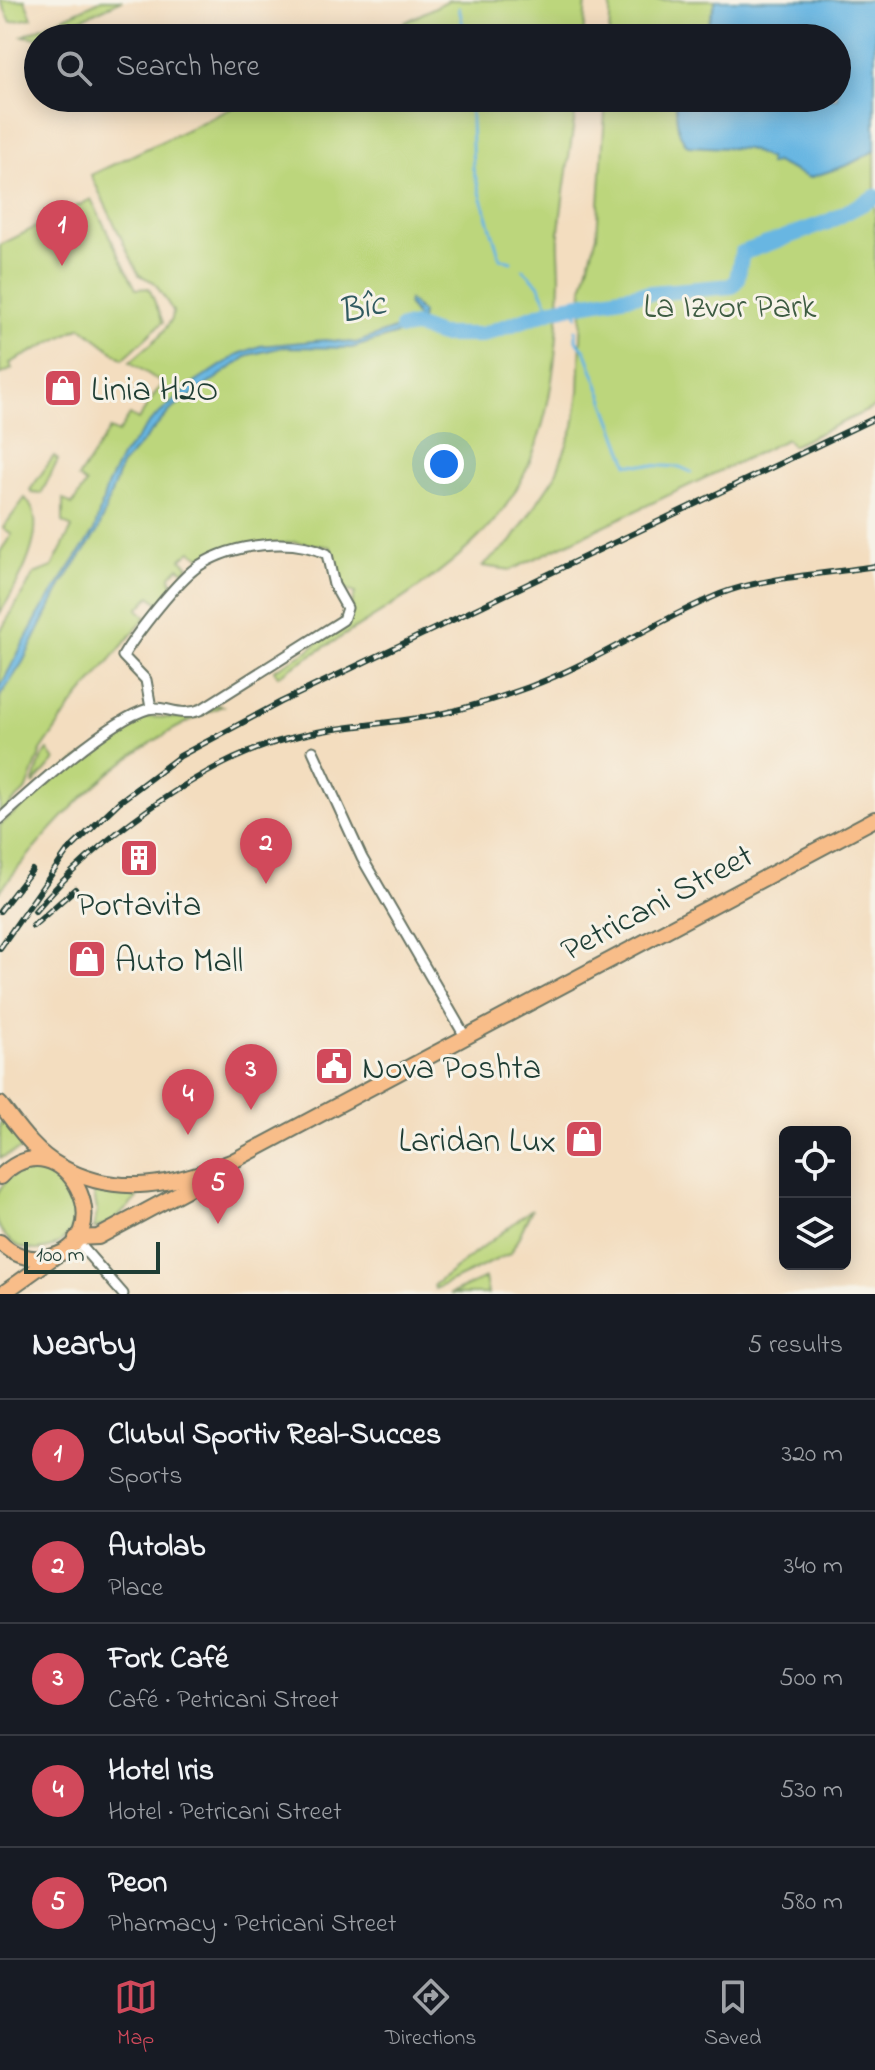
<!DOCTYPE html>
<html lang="en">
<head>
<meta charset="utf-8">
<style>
	body { margin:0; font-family:"Indie Flower",sans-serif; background:#242831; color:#f1f3f6 }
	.controls { position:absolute; right:24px; bottom:24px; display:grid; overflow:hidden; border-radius:12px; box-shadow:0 4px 20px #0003 }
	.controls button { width:72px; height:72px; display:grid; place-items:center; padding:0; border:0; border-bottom:2px solid #363941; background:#171b24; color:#f1f3f6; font:40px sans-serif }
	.scale { position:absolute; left:24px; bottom:20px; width:136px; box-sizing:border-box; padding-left:8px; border:4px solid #1f3d34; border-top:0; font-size:22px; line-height:28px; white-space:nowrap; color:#1f3d34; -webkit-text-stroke:6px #f7f3e8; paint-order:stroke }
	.you { position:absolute; left:444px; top:464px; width:28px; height:28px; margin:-20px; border:6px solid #fff; border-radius:50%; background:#1a73e8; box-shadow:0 0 0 12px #1a73e833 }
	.badge { display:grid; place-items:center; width:52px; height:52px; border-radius:50%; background:#d1495b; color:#fff; font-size:26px; font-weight:700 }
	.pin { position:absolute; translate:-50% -66px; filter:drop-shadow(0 2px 4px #0008) }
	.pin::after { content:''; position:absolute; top:42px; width:28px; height:24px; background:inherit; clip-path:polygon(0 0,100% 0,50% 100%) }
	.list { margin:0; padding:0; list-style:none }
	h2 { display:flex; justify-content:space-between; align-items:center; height:104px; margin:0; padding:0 32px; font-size:34px }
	h2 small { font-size:26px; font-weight:400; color:#9ea1a6 }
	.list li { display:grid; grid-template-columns:52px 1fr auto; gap:24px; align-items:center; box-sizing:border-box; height:112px; padding:0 32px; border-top:2px solid #363941 }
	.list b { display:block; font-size:30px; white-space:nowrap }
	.list p { margin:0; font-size:26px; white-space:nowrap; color:#9ea1a6 }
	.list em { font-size:26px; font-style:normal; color:#9ea1a6 }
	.icon { flex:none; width:44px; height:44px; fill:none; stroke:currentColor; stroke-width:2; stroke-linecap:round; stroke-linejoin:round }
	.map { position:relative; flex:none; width:875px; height:1294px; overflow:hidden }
	.search { position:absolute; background:#171b24; box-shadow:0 4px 20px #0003; left:24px; right:24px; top:24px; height:88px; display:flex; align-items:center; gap:20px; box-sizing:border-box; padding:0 28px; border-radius:44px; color:#9ea1a6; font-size:30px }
	.sheet { height:664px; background:#171b24 }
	nav { display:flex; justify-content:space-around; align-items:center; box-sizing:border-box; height:112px; border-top:2px solid #363941; background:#171b24; font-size:22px; color:#9ea1a6 }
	nav a { display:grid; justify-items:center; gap:4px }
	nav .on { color:#d1495b }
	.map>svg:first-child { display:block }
	.green { fill:#bcd67b; stroke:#6e8a58; stroke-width:2 }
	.water { fill:#68b6e2; stroke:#447a8b; stroke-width:2 }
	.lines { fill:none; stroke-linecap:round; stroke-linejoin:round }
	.stream { stroke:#68b6e2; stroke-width:3 }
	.river { stroke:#68b6e2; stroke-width:16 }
	.minor-casing { stroke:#697565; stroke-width:13 }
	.primary-casing { stroke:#697565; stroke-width:18 }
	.minor { stroke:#fff; stroke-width:9 }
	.primary { stroke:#f8bd89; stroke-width:14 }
	.rail-casing { stroke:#1f3d34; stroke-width:6 }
	.rail { stroke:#f7f3e8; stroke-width:3; stroke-dasharray:9; stroke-linecap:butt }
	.labels { text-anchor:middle; stroke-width:6; stroke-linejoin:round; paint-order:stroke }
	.park-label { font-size:34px; fill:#3e5c42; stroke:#f7f3e8 }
	.poi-label { font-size:34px; fill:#1f3d34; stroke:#f7f3e8; text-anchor:start }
	.street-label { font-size:34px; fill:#1f3d34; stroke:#f7f3e8 }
	.water-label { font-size:36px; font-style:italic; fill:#315b60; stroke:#f7f3e8 }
</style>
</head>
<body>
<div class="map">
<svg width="875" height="1294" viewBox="0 0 875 1294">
	<rect width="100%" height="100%" fill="#f7f3e8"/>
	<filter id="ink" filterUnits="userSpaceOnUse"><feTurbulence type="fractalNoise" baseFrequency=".0125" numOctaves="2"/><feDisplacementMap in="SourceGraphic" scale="16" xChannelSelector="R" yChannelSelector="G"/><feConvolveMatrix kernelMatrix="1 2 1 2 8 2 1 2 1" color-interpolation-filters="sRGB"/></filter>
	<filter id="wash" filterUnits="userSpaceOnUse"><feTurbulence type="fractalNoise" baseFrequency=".006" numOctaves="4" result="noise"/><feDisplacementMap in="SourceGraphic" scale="32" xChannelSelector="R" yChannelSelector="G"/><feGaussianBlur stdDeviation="1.8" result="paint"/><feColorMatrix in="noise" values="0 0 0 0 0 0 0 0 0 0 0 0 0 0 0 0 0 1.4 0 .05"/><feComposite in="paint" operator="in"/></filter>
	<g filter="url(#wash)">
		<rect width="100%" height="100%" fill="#f3ddbf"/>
		<g class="green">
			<path d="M0,0H25L32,18L11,22Z"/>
			<path d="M102,0H122L40,38L23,36Z"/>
			<path d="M449,0H586L583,38H374Z"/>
			<path d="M611,0H875V407L792,446L787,439L511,570L482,566L511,542L555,476L574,426L579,392L583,285L597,235L606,98H837V38H609Z"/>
			<path d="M253,98H577C572,142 564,186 559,231C558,247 560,263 560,280C557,366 550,463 486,530C427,592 349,630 278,676L274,670L309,650L327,634L340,630L349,616L355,593L342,589L337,583L331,547L294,542L219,553L216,550L201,557L191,551L181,559L189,566L184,571L179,567L170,577L173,586L160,604L150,596L138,609L146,617L71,707L41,751L27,789L0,814V632L34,574L52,567L72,528L63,522V499L72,505L86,484L78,478L110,429L118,433L130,415L138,420L162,383L130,362L160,336L172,319L173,311L154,282L139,275L91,175Z"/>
			<path d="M91,199L136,289L149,288L163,322L123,359L81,327L10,363L12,369L0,375V245Z"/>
			<path d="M54,456L58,460L41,494L32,493L30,490Z"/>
			<path d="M25,498C53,525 17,586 0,613V552L12,534L3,528Z"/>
			<path d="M213,704L222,706C125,746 63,809 0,891V825L76,761L144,717L183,718Z"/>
			<path d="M48,750L55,760L33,785L41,759Z"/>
			<path d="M3,1122L27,1147L0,1158V1123Z"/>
			<circle cx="36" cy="1209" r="41"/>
			<path d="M93,1188L135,1195L137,1198L114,1221L94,1229L97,1210Z"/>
			<path d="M532,1209L511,1253L435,1289L434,1285Z"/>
			<path d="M485,1278L488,1294H450Z"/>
		</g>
		<g class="water">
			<path d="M716,0H875V151L848,165L809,178L775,162L769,165V159L747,149L688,146C675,133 677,115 675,98H837V38H703Z"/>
			<path d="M409,300L422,313L420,327L352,348L283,347L249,355L170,411L121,466L98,531L62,584L23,662L0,697V687L40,612L94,531L107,486L121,457L151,421L193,384L239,354L260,346L325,340L356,343L416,321L417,317L408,304Z"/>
		</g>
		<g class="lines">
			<g class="stream">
				<path d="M459,8L466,38"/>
				<path d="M470,98L473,169L500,258L511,262"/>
				<path d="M523,269L538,284L551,310"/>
				<path d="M577,316V304"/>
				<path d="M576,330V340L585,350L628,464L680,467L691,472"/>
			</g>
			<path class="river" d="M402,328L415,326L440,335H481L558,308L639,294L732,286L737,279L742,253L828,222L875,197"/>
		</g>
	</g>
	<g filter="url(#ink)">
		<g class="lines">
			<g class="minor-casing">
				<g id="minor">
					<path d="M313,751L362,858L466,1038"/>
					<path d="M0,819C32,790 109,720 148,709C165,704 179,719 202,709L343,620L347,608L334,585L327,554C292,536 233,544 200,565C179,578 136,634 123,656L146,680L151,708"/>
					<path d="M75,1239L123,1294"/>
				</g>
			</g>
			<g class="primary-casing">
				<g id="primary">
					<path d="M0,1104C17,1126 35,1153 60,1166C118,1199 176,1184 233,1161L875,819"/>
					<path d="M0,1177C64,1112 128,1244 45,1258C28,1260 11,1254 0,1242"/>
					<path d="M76,1238L98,1237L202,1181"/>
					<path d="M2,1294L54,1257"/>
				</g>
			</g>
			<use href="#minor" class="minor"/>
			<use href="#primary" class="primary"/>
			<g class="rail-casing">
				<g id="rail">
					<path d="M0,911L32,870"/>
					<path d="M35,911C93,843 200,762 287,739C330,727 375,725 418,718C456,712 493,700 529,687C596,662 655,621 720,594C762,577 829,574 875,566"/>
					<path d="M33,926L75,889"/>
					<path d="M0,948L67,852L119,802L180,756L281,702L875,418"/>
				</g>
			</g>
			<use href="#rail" class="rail"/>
		</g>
	</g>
	<defs>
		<g id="shop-square" transform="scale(2)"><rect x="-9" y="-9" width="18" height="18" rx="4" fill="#d1495b" stroke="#f7f3e8"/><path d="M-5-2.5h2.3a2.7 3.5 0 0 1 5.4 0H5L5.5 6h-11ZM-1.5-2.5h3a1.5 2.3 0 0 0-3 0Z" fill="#fff"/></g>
		<g id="building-square" transform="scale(2)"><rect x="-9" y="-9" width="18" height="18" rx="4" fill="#d1495b" stroke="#f7f3e8"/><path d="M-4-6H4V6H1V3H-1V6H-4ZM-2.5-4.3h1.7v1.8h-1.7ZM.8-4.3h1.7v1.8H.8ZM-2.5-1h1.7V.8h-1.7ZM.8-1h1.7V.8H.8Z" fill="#fff"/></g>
		<g id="civic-square" transform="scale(2)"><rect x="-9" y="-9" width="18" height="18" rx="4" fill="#d1495b" stroke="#f7f3e8"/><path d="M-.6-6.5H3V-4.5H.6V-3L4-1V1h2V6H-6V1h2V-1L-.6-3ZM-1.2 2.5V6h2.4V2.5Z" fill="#fff"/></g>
	</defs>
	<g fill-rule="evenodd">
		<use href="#shop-square" x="63" y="388"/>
		<use href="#building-square" x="139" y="858"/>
		<use href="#shop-square" x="87" y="959"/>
		<use href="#civic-square" x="334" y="1066"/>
		<use href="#shop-square" x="584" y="1139"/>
	</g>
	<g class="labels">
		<g class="park-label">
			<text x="730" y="317">La Izvor Park</text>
		</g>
		<g class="poi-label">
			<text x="91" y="400">Linia H2O</text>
			<text x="139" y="915" text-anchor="middle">Portavita</text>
			<text x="115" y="971">Auto Mall</text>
			<text x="362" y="1078">Nova Poshta</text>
			<text x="556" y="1151" text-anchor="end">Laridan Lux</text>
		</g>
		<g class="street-label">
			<text transform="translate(656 901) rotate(-28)" y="12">Petricani Street</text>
		</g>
		<g class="water-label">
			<text transform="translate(361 305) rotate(-13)" y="13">Bîc</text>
		</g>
	</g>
</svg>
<div class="controls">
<button><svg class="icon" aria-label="locate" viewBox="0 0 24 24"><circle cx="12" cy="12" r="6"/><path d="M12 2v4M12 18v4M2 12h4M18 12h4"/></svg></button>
<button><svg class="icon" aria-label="layers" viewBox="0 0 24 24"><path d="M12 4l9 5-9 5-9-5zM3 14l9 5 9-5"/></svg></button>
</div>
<div class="scale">100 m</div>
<div class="you"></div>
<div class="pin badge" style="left:62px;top:266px">1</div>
<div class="pin badge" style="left:266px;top:884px">2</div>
<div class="pin badge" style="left:251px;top:1110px">3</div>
<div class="pin badge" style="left:188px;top:1135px">4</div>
<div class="pin badge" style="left:218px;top:1224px">5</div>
<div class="search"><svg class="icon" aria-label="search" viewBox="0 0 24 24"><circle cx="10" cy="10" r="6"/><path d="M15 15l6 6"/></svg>Search here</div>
</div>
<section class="sheet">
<h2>Nearby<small>5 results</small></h2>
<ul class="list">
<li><span class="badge">1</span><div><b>Clubul Sportiv Real-Succes</b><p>Sports</p></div><em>320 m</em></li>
<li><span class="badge">2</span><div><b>Autolab</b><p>Place</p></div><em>340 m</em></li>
<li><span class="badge">3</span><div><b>Fork Café</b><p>Café · Petricani Street</p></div><em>500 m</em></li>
<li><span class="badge">4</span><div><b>Hotel Iris</b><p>Hotel · Petricani Street</p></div><em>530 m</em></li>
<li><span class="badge">5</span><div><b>Peon</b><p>Pharmacy · Petricani Street</p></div><em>580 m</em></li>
</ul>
</section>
<nav>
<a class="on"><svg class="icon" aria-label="map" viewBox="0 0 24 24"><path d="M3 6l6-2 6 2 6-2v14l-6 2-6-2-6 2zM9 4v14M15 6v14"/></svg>Map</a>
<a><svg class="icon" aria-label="directions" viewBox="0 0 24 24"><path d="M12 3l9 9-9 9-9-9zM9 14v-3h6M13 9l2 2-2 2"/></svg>Directions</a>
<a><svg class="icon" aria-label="saved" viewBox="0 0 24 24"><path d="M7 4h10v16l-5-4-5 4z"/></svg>Saved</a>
</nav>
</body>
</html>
